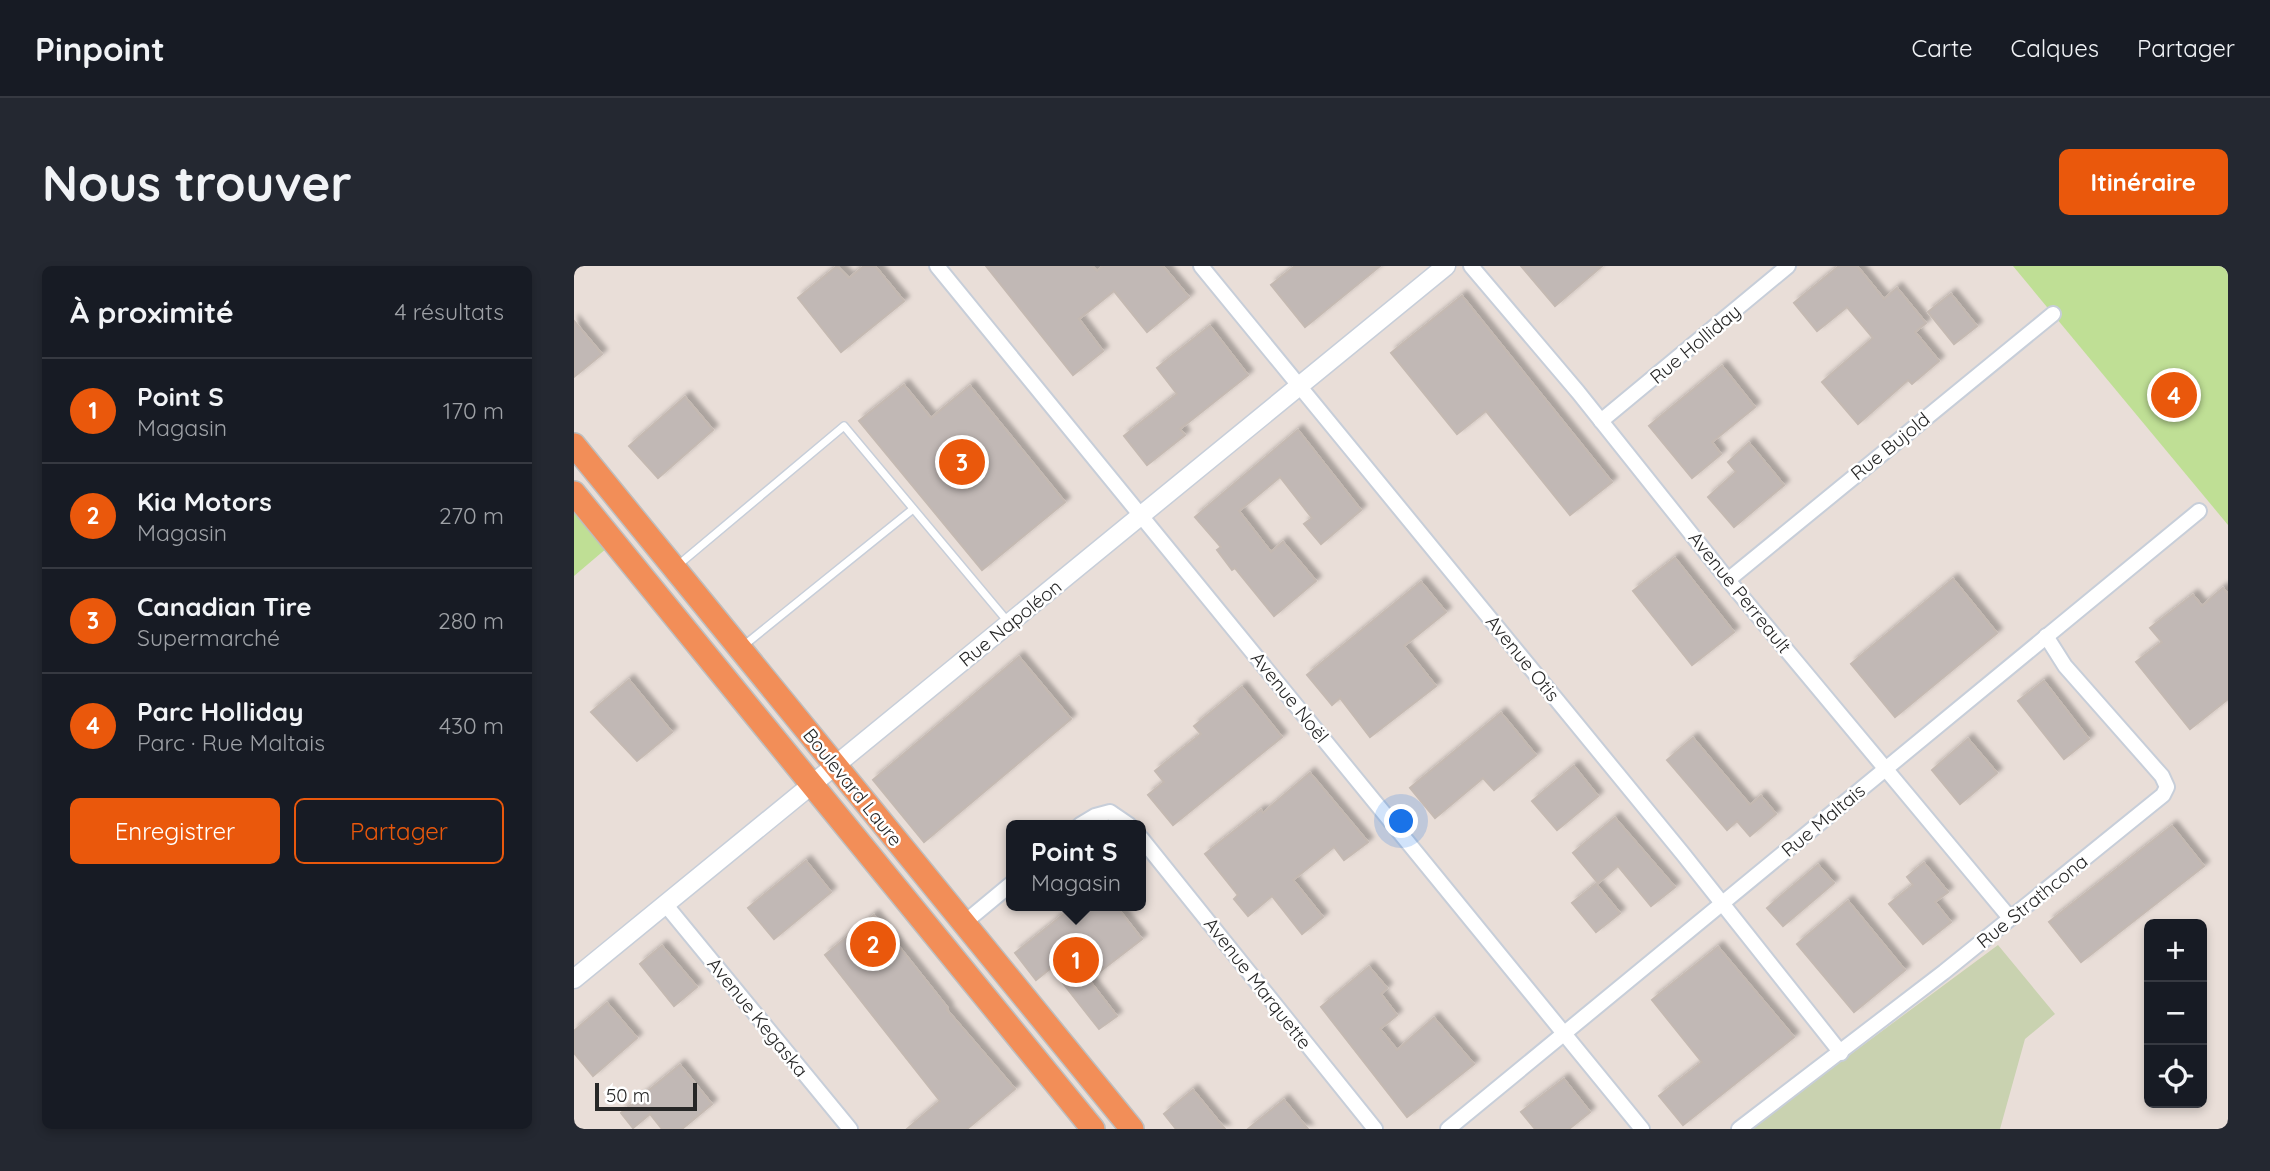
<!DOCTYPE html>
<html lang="fr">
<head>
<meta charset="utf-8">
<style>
	body { margin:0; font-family:Quicksand,sans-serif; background:#242831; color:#f1f3f6 }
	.controls { position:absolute; right:21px; bottom:21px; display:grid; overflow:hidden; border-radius:10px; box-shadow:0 4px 10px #0003 }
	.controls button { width:63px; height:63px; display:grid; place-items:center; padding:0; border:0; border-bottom:2px solid #363941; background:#171b24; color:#f1f3f6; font:35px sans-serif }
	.scale { position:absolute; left:21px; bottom:18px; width:102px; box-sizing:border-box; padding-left:7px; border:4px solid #272727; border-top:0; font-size:19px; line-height:24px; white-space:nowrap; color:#272727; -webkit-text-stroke:5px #fff; paint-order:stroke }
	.you { position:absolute; left:828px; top:556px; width:24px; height:24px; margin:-18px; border:5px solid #fff; border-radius:50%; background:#1a73e8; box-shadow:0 0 0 10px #1a73e833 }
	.badge { display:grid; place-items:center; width:46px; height:46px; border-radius:50%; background:#ea580c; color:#fff; font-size:23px; font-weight:700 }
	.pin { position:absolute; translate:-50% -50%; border:4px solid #fff; box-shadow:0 2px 7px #0006 }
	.popup { position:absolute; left:432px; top:554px; width:140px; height:91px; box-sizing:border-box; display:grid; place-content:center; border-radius:10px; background:#171b24; filter:drop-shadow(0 2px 5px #0005); font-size:23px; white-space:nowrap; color:#9ea1a6 }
	.popup b { font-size:26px; color:#f1f3f6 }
	.popup::after { content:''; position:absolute; left:50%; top:100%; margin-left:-14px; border:14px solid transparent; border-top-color:#171b24 }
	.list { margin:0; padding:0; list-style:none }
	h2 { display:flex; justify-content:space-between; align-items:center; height:91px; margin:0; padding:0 28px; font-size:30px }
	h2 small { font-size:23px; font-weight:400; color:#9ea1a6 }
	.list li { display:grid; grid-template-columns:46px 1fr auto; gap:21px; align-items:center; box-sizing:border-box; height:105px; padding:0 28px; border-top:2px solid #363941 }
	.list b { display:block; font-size:26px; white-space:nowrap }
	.list p { margin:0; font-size:23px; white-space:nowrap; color:#9ea1a6 }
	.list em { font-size:23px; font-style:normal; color:#9ea1a6 }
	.actions { display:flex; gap:14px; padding:21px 28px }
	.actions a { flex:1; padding:16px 0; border:2px solid #ea580c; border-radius:10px; text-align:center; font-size:24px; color:#ea580c }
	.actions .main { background:#ea580c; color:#fff }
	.icon { flex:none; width:38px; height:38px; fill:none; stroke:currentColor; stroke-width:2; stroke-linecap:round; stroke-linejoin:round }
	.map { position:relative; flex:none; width:1654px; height:863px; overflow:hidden; border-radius:10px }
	header { display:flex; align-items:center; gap:42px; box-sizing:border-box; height:98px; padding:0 35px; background:#171b24; border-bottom:2px solid #363941 }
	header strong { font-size:33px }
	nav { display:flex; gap:38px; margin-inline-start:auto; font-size:24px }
	.intro { display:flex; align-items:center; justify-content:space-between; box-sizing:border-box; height:168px; padding:0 42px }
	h1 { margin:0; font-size:49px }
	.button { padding:18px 32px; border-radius:10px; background:#ea580c; color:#fff; font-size:24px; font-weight:700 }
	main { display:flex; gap:42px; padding:0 42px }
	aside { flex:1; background:#171b24; border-radius:10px; box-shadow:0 4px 10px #0003 }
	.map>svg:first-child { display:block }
	.green { fill:#bfdf95 }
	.cemetery { fill:#c9d2b0 }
	.building { fill:#c1b8b5; stroke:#c4b9b2; stroke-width:2; filter:url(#shadow) }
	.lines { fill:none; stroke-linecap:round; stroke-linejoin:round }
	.service-casing { stroke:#c7ced9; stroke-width:10 }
	.minor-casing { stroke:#c7ced9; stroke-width:18 }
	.tertiary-casing { stroke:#c7ced9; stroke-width:21 }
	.trunk-casing { stroke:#bebebe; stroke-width:26 }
	.service { stroke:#fff; stroke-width:7 }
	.minor { stroke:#fff; stroke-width:14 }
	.tertiary { stroke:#fff; stroke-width:18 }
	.trunk { stroke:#f28e58; stroke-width:23 }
	.labels { text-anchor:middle; stroke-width:5; stroke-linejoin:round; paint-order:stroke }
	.street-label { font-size:19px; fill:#272727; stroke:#fff }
</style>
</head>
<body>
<header>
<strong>Pinpoint</strong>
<nav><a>Carte</a><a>Calques</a><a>Partager</a></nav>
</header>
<div class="intro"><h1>Nous trouver</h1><a class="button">Itinéraire</a></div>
<main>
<aside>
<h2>À proximité<small>4 résultats</small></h2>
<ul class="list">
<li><span class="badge">1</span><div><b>Point S</b><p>Magasin</p></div><em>170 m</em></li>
<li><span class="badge">2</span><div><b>Kia Motors</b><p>Magasin</p></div><em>270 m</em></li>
<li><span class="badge">3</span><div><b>Canadian Tire</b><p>Supermarché</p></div><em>280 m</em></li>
<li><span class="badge">4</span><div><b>Parc Holliday</b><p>Parc · Rue Maltais</p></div><em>430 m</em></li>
</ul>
<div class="actions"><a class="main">Enregistrer</a><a>Partager</a></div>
</aside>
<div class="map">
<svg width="1654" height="863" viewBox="0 0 1654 863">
	<defs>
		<filter id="shadow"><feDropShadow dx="5" dy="-5" stdDeviation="2" flood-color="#0004"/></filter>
	</defs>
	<rect width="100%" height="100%" fill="#e9ded8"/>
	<g class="green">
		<path d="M1439,0H1654V259Z"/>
		<path d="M0,227L40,276L0,310Z"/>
	</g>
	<path class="cemetery" d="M1424,679L1481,748L1451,773L1426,863H1176Z"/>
	<g class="building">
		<path d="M263,0L275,12L290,0H301L330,35L267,86L224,32Z"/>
		<path d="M412,0H518L523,5L529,0H589L615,31L573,66L540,25L505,53L529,85L499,109Z"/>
		<path d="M721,0H806L731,61L697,19Z"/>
		<path d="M947,0H1028L981,40Z"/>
		<path d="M1265,0H1283L1310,33L1323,22L1352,57L1341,66L1365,95L1338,118L1334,114L1284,158L1248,116L1299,72L1273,41L1243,65L1220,37Z"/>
		<path d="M1377,28L1403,60L1380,78L1354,46Z"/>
		<path d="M888,30L1038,216L996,249L912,145L883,168L817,87Z"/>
		<path d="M0,55L28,88L0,111Z"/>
		<path d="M636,60L674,109L606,163L611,169L573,199L550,170L603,128L583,102Z"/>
		<path d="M1148,100L1181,141L1138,176L1147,188L1118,212L1075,160Z"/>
		<path d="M330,119L357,152L396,120L491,236L408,304L285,155Z"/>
		<path d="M111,131L139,164L84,212L55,180Z"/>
		<path d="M724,164L787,244L747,278L730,258L738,252L706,211L665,245L697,286L709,276L742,315L700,350L661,302L658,304L643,284L647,281L621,251Z"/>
		<path d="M1175,177L1210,219L1160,261L1134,231L1162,206L1154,196Z"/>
		<path d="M1101,292L1160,366L1118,399L1059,325Z"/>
		<path d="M1379,313L1423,367L1321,451L1277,398Z"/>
		<path d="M847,316L872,346L830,380L862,420L796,471L766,432L758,439L733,409Z"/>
		<path d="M1649,322L1654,328V433L1616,463L1562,396L1588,376L1576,362L1619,329L1628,340Z"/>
		<path d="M445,391L497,453L350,576L299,514Z"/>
		<path d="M55,414L98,466L63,495L17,446Z"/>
		<path d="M1470,415L1515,473L1490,493L1444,435Z"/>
		<path d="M668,421L708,471L599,559L574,529L590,516L581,505L627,468L620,460Z"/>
		<path d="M927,447L962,489L920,524L909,512L861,552L836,522Z"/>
		<path d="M1119,472L1176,539L1187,530L1202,548L1176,570L1163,555L1153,564L1093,494Z"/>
		<path d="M1394,473L1423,507L1386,538L1358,504Z"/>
		<path d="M1000,500L1024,530L983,564L958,535Z"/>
		<path d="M736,507L794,576L770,594L760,581L719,614L749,651L728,668L698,630L674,650L660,633L664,629L631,588L687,544L689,547Z"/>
		<path d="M1041,552L1101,621L1077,640L1044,600L1024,617L999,587Z"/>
		<path d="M1598,560L1630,600L1507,696L1475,656Z"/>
		<path d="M232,595L257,626L200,673L174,642Z"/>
		<path d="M1350,597L1374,626L1361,636L1377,656L1349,678L1315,638L1339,619L1333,611Z"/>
		<path d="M1244,599L1260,617L1209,660L1193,642Z"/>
		<path d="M1022,618L1046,647L1022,666L998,637Z"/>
		<path d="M1274,635L1331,704L1280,746L1223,678Z"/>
		<path d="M500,640H542L568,673L515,714L543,750L525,763L477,702L462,714L441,687Z"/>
		<path d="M300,649L374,742L373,744L441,823L393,863H333L366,835L251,689Z"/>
		<path d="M88,680L123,721L100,740L66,698Z"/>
		<path d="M1144,681L1220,771L1109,859L1085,830L1128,796L1078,734Z"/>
		<path d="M795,701L813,722L807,728L823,749L806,763L823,784L860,752L900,798L833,851L747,741Z"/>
		<path d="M33,737L63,772L19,810L0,787V765Z"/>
		<path d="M106,799L138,838L108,863H88L76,848L59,862L47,847Z"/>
		<path d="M990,813L1016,846L995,863H961L947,846Z"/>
		<path d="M619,824L651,863H602L590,848Z"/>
		<path d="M710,834L734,863H674Z"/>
	</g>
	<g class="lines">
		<g class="service-casing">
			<g id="service">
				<path d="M103,300L270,160L435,357"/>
				<path d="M168,381L339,243"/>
			</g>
		</g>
		<g class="minor-casing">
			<g id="minor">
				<path d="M363,0L1068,863"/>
				<path d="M627,0L1109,588L1267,787"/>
				<path d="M897,0L1004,126L1154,314L1436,652"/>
				<path d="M1027,155L1214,0"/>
				<path d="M1154,314L1479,48"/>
				<path d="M506,559L521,550L536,546L555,559"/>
				<path d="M567,572L801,863"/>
				<path d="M91,638L276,863"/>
				<path d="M390,657L437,618"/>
				<path d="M874,863L1625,245"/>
				<path d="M1165,863L1370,706L1589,529L1593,521L1588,510L1491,400L1472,370"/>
			</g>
		</g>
		<g class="tertiary-casing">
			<path id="tertiary" d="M0,713L872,0"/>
		</g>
		<g class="trunk-casing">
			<g id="trunk">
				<path d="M0,179L558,863"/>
				<path d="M0,227L519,863"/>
			</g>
		</g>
		<use href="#service" class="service"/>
		<use href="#minor" class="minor"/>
		<use href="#tertiary" class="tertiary"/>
		<use href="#trunk" class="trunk"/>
	</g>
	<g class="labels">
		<g class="street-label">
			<text transform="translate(1121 78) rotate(-40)" y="7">Rue Holliday</text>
			<text transform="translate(1316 180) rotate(-39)" y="7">Rue Bujold</text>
			<text transform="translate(1166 326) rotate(51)" y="7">Avenue Perreault</text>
			<text transform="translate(436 357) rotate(-39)" y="7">Rue Napoléon</text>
			<text transform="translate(949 392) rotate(51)" y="7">Avenue Otis</text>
			<text transform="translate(716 431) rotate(51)" y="7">Avenue Noël</text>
			<text transform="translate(279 521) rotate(51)" y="7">Boulevard Laure</text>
			<text transform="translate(1249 554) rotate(-40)" y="7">Rue Maltais</text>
			<text transform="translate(1458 635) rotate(-39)" y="7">Rue Strathcona</text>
			<text transform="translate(684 717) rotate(52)" y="7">Avenue Marquette</text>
			<text transform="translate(184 751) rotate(51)" y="7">Avenue Kegaska</text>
		</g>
	</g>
</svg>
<div class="controls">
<button>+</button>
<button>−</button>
<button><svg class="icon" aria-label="locate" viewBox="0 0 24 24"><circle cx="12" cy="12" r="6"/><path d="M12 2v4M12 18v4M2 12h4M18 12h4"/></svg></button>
</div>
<div class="scale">50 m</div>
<div class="you"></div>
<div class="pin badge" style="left:502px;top:694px">1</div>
<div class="popup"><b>Point S</b>Magasin</div>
<div class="pin badge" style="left:299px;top:678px">2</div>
<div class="pin badge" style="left:388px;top:196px">3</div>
<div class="pin badge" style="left:1600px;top:129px">4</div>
</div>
</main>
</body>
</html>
